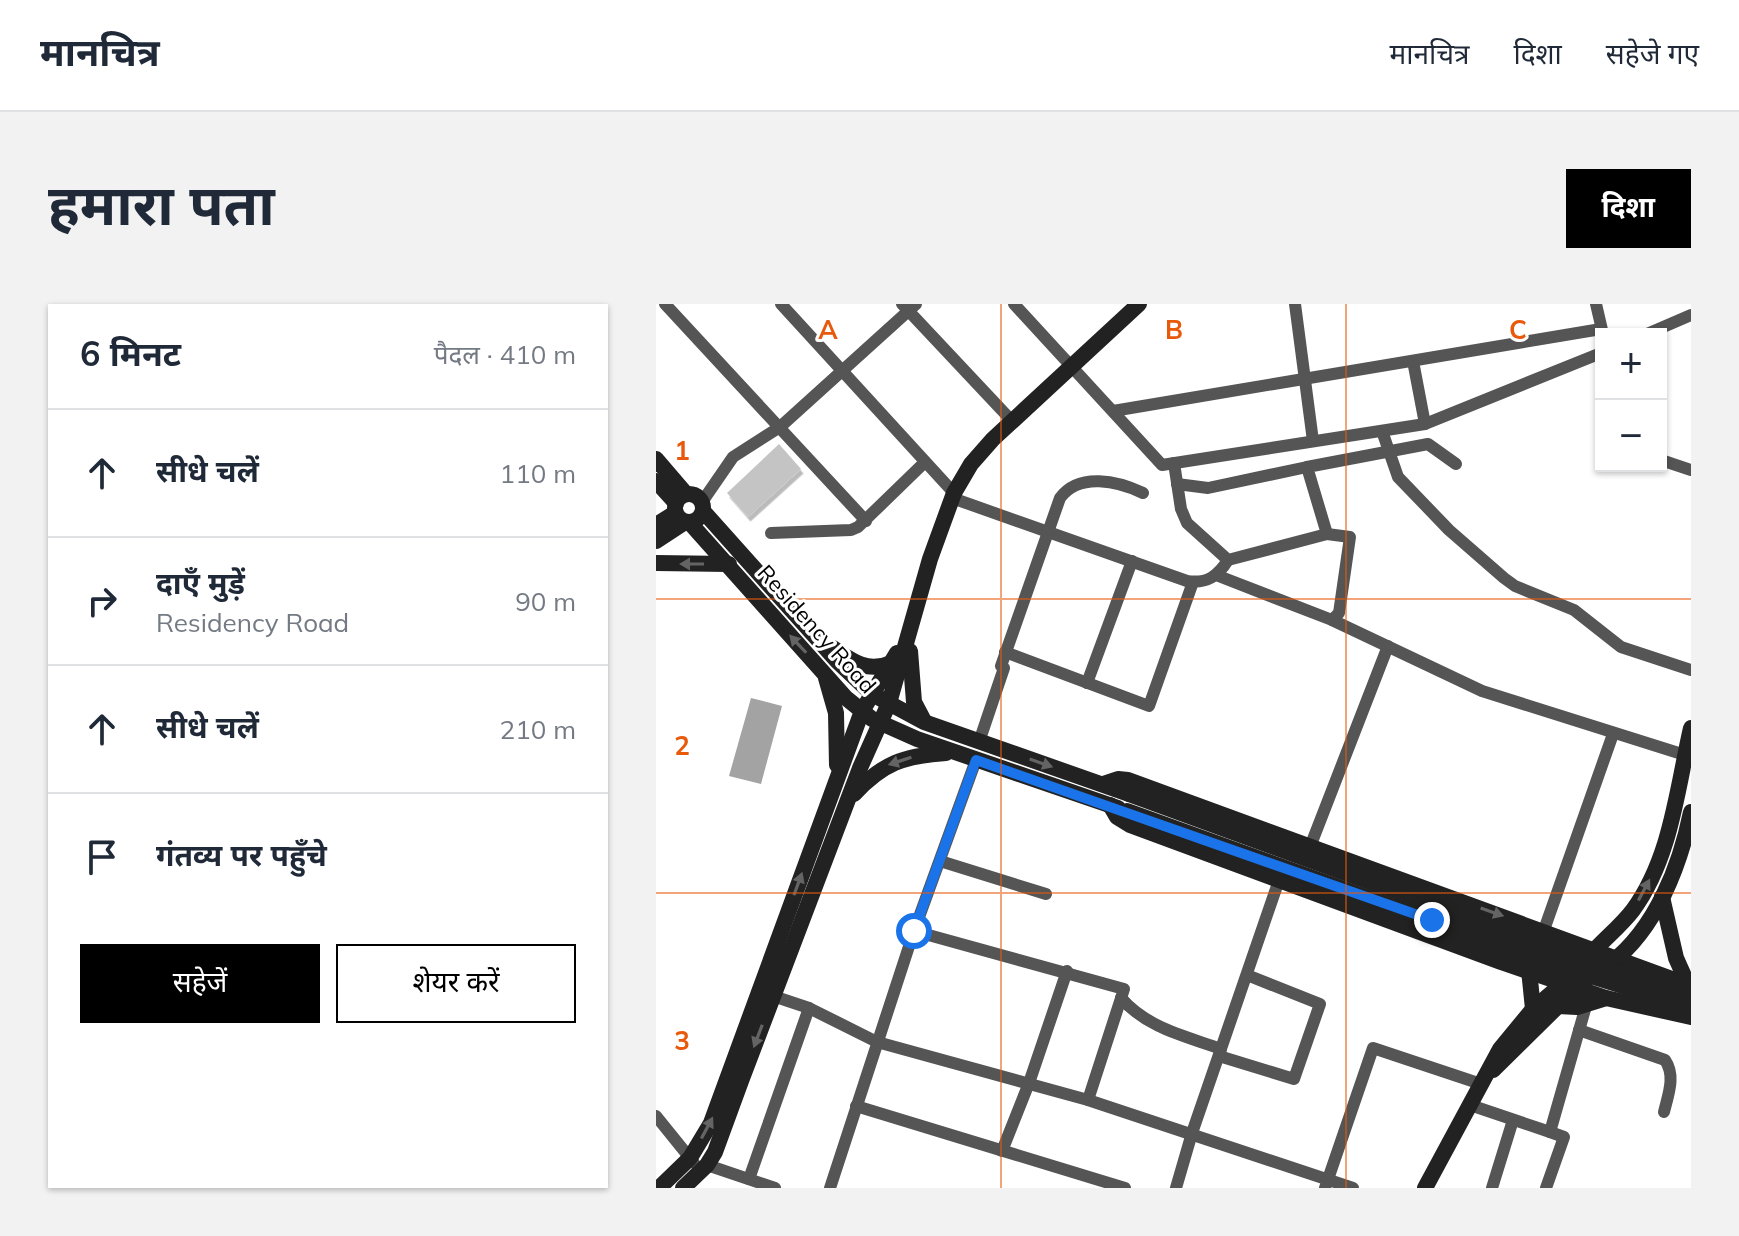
<!DOCTYPE html>
<html lang="hi">
<head>
<meta charset="utf-8">
<style>
	body { margin:0; font-family:Mulish,"Noto Sans Devanagari",sans-serif; background:#f2f2f3; color:#1f2937 }
	.controls { position:absolute; right:24px; top:24px; display:grid; overflow:hidden; border-radius:0px; box-shadow:0 2px 6px #0004 }
	.controls button { width:72px; height:72px; display:grid; place-items:center; padding:0; border:0; border-bottom:2px solid #e0e1e3; background:#fff; color:#1f2937; font:40px sans-serif }
	.stop { position:absolute; width:24px; height:24px; margin:-18px; border:6px solid #1a73e8; border-radius:50%; background:#fff }
	.stop.end { background:#1a73e8; border-color:#fff; box-shadow:0 2px 8px #0008 }
	.list { margin:0; padding:0; list-style:none }
	h2 { display:flex; justify-content:space-between; align-items:center; height:104px; margin:0; padding:0 32px; font-size:34px }
	h2 small { font-size:26px; font-weight:400; color:#747a83 }
	.list li { display:grid; grid-template-columns:52px 1fr auto; gap:24px; align-items:center; box-sizing:border-box; height:128px; padding:0 32px; border-top:2px solid #e0e1e3 }
	.list b { display:block; font-size:30px; white-space:nowrap }
	.list p { margin:0; font-size:26px; white-space:nowrap; color:#747a83 }
	.list em { font-size:26px; font-style:normal; color:#747a83 }
	.actions { display:flex; gap:16px; padding:24px 32px }
	.actions a { flex:1; padding:18px 0; border:2px solid #000; border-radius:0px; text-align:center; font-size:28px; color:#000 }
	.actions .main { background:#000; color:#fff }
	.icon { flex:none; width:44px; height:44px; fill:none; stroke:currentColor; stroke-width:2; stroke-linecap:round; stroke-linejoin:round }
	.map { position:relative; flex:none; width:1035px; height:884px; overflow:hidden; border-radius:0px }
	header { display:flex; align-items:center; gap:48px; box-sizing:border-box; height:112px; padding:0 40px; background:#fff; border-bottom:2px solid #e0e1e3 }
	header strong { font-size:38px }
	nav { display:flex; gap:44px; margin-inline-start:auto; font-size:28px }
	.intro { display:flex; align-items:center; justify-content:space-between; box-sizing:border-box; height:192px; padding:0 48px }
	h1 { margin:0; font-size:56px }
	.button { padding:20px 36px; border-radius:0px; background:#000; color:#fff; font-size:28px; font-weight:700 }
	main { display:flex; gap:48px; padding:0 48px }
	aside { flex:1; background:#fff; border-radius:0px; box-shadow:0 2px 6px #0004 }
	.map>svg:first-child { display:block }
	.water { fill:#a3a3a3 }
	.building { fill:#c4c4c4; filter:url(#shadow) }
	.lines { fill:none; stroke-linecap:round; stroke-linejoin:round }
	.street { stroke:#555; stroke-width:12 }
	.secondary { stroke:#222; stroke-width:16 }
	.secondary-bridge { stroke:#222; stroke-width:16 }
	.oneway { fill:#646464 }
	.route { stroke:#1a73e8; stroke-width:10 }
	.grid { fill:none; stroke:#e8590c; stroke-width:2; stroke-opacity:0.55 }
	.labels { text-anchor:middle; stroke-width:6; stroke-linejoin:round; paint-order:stroke }
	.street-label { font-size:22px; fill:#000; stroke:#fff }
	.grid-label { font-size:26px; text-anchor:middle; font-weight:bold; fill:#e8590c; stroke:#fff; stroke-width:6; stroke-linejoin:round; paint-order:stroke }
</style>
</head>
<body>
<header>
<strong>मानचित्र</strong>
<nav><a>मानचित्र</a><a>दिशा</a><a>सहेजे गए</a></nav>
</header>
<div class="intro"><h1>हमारा पता</h1><a class="button">दिशा</a></div>
<main>
<aside>
<h2>6 मिनट<small>पैदल · 410 m</small></h2>
<ul class="list">
<li><svg class="icon" aria-label="ahead" viewBox="0 0 24 24"><path d="M12 20V5M6 11l6-6 6 6"/></svg><div><b>सीधे चलें</b></div><em>110 m</em></li>
<li><svg class="icon" aria-label="right" viewBox="0 0 24 24"><path d="M7 20v-9h11M14 6l5 5-5 5"/></svg><div><b>दाएँ मुड़ें</b><p>Residency Road</p></div><em>90 m</em></li>
<li><svg class="icon" aria-label="ahead" viewBox="0 0 24 24"><path d="M12 20V5M6 11l6-6 6 6"/></svg><div><b>सीधे चलें</b></div><em>210 m</em></li>
<li><svg class="icon" aria-label="arrive" viewBox="0 0 24 24"><path d="M6 21V4h12l-3 4 3 4H6"/></svg><div><b>गंतव्य पर पहुँचे</b></div></li>
</ul>
<div class="actions"><a class="main">सहेजें</a><a>शेयर करें</a></div>
</aside>
<div class="map">
<svg width="1035" height="884" viewBox="0 0 1035 884">
	<defs>
		<filter id="shadow"><feDropShadow dx="2.5" dy="4.5" stdDeviation="0" flood-color="#0004"/></filter>
	</defs>
	<rect width="100%" height="100%" fill="#fff"/>
	<path class="water" d="M95,394L126,402L105,480L73,472Z"/>
	<path class="building" d="M123,140L145,165L92,213L71,189Z"/>
	<g class="lines">
		<g class="street">
			<path d="M9,0L210,217"/>
			<path d="M125,0L298,189"/>
			<path d="M246,0L356,117"/>
			<path d="M358,0L506,161L769,120L945,49"/>
			<path d="M639,0L657,137"/>
			<path d="M940,0L947,30"/>
			<path d="M991,30L1035,11"/>
			<path d="M757,57L769,120"/>
			<path d="M457,107L945,25"/>
			<path d="M726,127L742,173L793,226L848,274L859,282L918,306L965,343L1035,366"/>
			<path d="M1005,156L1035,166"/>
			<path d="M518,159L525,205L531,219L572,256L671,230L651,163L772,140L800,160"/>
			<path d="M521,180L552,184L651,163"/>
			<path d="M296,194L531,277C551,280 562,272 572,256"/>
			<path d="M46,198L77,153L124,123L260,0"/>
			<path d="M115,229L195,226L202,223L269,158"/>
			<path d="M560,271L676,316L683,309L694,233L671,230"/>
			<path d="M676,316L826,387L1029,451"/>
			<path d="M349,348L493,402L537,278"/>
			<path d="M431,379L476,257"/>
			<path d="M323,438L348,364L345,362L404,194C423,168 462,177 487,189"/>
			<path d="M654,543L732,342"/>
			<path d="M284,557L390,590"/>
			<path d="M888,626L957,430"/>
			<path d="M258,627L468,685L432,796"/>
			<path d="M117,692L153,704L221,738L432,796L697,884"/>
			<path d="M465,694C491,724 529,732 565,745"/>
			<path d="M923,726L1009,756C1020,772 1012,791 1008,808"/>
			<path d="M563,752L638,775L664,700L591,671"/>
			<path d="M814,801L894,828L930,702"/>
			<path d="M200,802L469,884"/>
			<path d="M0,812L38,859"/>
			<path d="M346,847L373,779L411,667"/>
			<path d="M51,861L119,884"/>
			<path d="M93,875L153,704"/>
			<path d="M174,884L258,627L320,456"/>
			<path d="M520,884L536,829L623,576"/>
			<path d="M669,884L717,744L825,780"/>
			<path d="M836,884L857,816"/>
			<path d="M890,884L908,833L894,828"/>
		</g>
		<g class="secondary">
			<path d="M0,155L30,190"/>
			<path d="M0,177L20,199"/>
			<circle cx="33" cy="204" r="14"/>
			<path d="M47,207L181,357L216,390L268,418L473,490"/>
			<path d="M34,219L190,394L216,415L261,435L462,504"/>
			<path d="M0,221L19,209"/>
			<path d="M0,237L29,218"/>
			<path d="M0,259L73,260"/>
			<path d="M177,344C197,358 212,369 235,359"/>
			<path d="M254,347L258,398L268,417"/>
			<path d="M170,374L180,409L181,461"/>
			<path d="M447,480L462,475L472,476L1035,682"/>
			<path d="M198,490C227,459 247,452 290,449"/>
			<path d="M454,501L461,513L474,521L845,658L950,694L1035,713"/>
			<path d="M1006,593L1020,654L1032,681L1030,686"/>
			<path d="M934,651C947,636 965,622 977,606C1015,554 1021,485 1035,424"/>
			<path d="M955,659C1000,624 1024,562 1035,508"/>
			<path d="M873,666L877,705"/>
			<path d="M902,702L921,703L950,694"/>
			<path d="M837,766L902,702L928,681"/>
			<path d="M3,884L34,854L55,819L206,407L241,349"/>
			<path d="M27,884L51,861L59,848L85,777L204,464L233,399L274,255L298,189L315,160L337,135L483,0"/>
			<path d="M769,884L844,745L877,705L913,674"/>
		</g>
		<g class="secondary-bridge">
			<path d="M473,490L960,668L1035,691"/>
			<path d="M471,507L887,657L1035,703"/>
		</g>
	</g>
	<defs><path id="oneway-solid" d="M-6-.8H1V-3.2L6.5 0L1 3.2V.8H-6Z" transform="scale(2)"/></defs>
	<g class="oneway">
		<use href="#oneway-solid" transform="translate(36 260) rotate(-180)"/>
		<use href="#oneway-solid" transform="translate(142 340) rotate(-133)"/>
		<use href="#oneway-solid" transform="translate(244 457) rotate(162)"/>
		<use href="#oneway-solid" transform="translate(385 459) rotate(19)"/>
		<use href="#oneway-solid" transform="translate(142 580) rotate(-70)"/>
		<use href="#oneway-solid" transform="translate(988 586) rotate(-62)"/>
		<use href="#oneway-solid" transform="translate(836 608) rotate(19)"/>
		<use href="#oneway-solid" transform="translate(102 732) rotate(111)"/>
		<use href="#oneway-solid" transform="translate(51 824) rotate(-62)"/>
	</g>
	<g class="lines">
		<path class="route" d="M258,627L320,456L776,616"/>
	</g>
	<path class="grid" d="M345,0V884M690,0V884M0,295H1035M0,589H1035"/>
	<g class="labels">
		<g class="street-label">
			<text transform="translate(161 325) rotate(48)" y="8">Residency Road</text>
		</g>
	</g>
	<g class="grid-label">
		<text x="172" y="35">A</text>
		<text x="518" y="35">B</text>
		<text x="862" y="35">C</text>
		<text x="26" y="156">1</text>
		<text x="26" y="451">2</text>
		<text x="26" y="746">3</text>
	</g>
</svg>
<div class="controls">
<button>+</button>
<button>−</button>
</div>
<div class="stop" style="left:258px;top:627px"></div>
<div class="stop end" style="left:776px;top:616px"></div>
</div>
</main>
</body>
</html>
